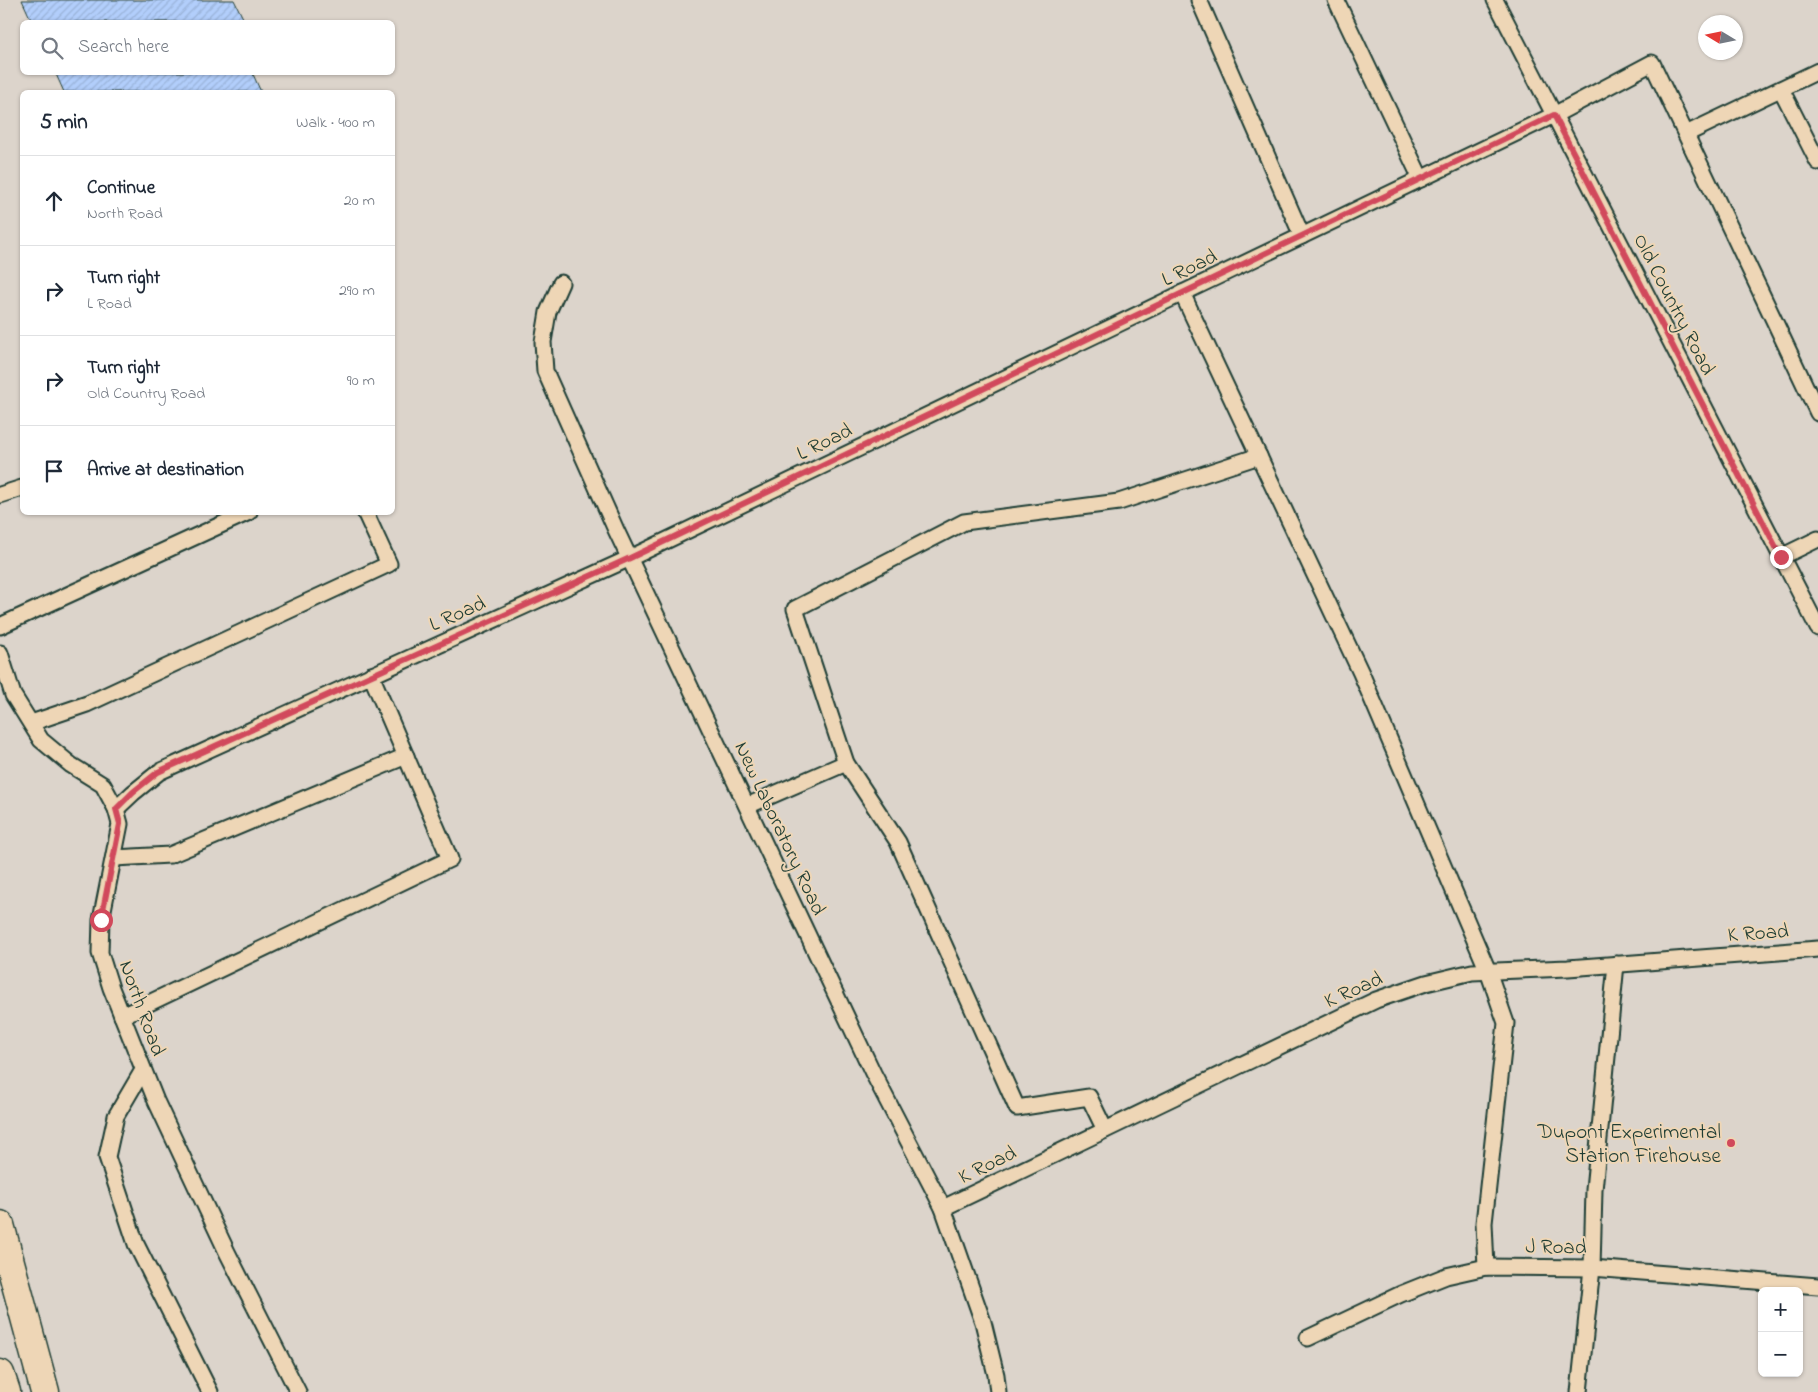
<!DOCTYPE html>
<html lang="en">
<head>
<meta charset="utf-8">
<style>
	body { margin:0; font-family:"Indie Flower",sans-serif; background:#f2f2f3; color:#1f2937 }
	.controls { position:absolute; right:15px; bottom:15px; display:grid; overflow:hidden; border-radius:8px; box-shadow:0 1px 4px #0004 }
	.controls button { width:45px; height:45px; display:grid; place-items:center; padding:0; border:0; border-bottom:1px solid #e0e1e3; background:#fff; color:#1f2937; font:25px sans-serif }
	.compass { position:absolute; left:1698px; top:15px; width:45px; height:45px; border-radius:50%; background:#fff; box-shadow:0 1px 4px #0004; rotate:280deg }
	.stop { position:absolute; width:15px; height:15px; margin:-11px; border:4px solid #d1495b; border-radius:50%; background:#fff }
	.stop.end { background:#d1495b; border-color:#fff; box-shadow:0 1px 5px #0008 }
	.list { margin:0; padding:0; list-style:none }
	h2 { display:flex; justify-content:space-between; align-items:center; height:65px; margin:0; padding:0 20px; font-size:21px }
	h2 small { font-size:16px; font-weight:400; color:#747a83 }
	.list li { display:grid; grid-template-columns:32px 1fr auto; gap:15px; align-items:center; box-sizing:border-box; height:90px; padding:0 20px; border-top:1px solid #e0e1e3 }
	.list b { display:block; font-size:19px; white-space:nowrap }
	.list p { margin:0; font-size:16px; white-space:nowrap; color:#747a83 }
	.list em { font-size:16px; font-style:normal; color:#747a83 }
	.icon { flex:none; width:28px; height:28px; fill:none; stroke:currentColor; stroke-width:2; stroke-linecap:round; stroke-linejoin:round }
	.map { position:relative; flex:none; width:1818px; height:1392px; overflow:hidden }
	.search { position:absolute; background:#fff; box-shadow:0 1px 4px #0004; left:20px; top:20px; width:375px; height:55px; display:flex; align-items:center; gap:12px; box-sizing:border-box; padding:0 18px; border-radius:8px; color:#747a83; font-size:19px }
	.panel { position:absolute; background:#fff; box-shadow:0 1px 4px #0004; left:20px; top:90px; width:375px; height:425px; border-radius:8px }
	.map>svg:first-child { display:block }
	.building { fill:url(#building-hatch); stroke:#1f3d34 }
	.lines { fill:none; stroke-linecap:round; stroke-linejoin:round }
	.lane-casing { stroke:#1f3d34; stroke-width:19 }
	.highway-casing { stroke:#1f3d34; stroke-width:31 }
	.lane { stroke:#eed6b6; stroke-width:15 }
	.highway { stroke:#eed6b6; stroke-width:28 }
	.route { stroke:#d1495b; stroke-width:6 }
	.poi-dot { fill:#d1495b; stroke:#eed6b6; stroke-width:2 }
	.labels { text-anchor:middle; stroke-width:4; stroke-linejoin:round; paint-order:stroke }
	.street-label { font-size:21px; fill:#1f3d34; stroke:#eed6b6 }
	.poi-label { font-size:21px; fill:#1f3d34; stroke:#eed6b6; text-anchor:end }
</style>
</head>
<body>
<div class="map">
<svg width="1818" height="1392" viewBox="0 0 1818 1392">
	<defs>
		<pattern id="building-hatch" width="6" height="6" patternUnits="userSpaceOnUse" patternTransform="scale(1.25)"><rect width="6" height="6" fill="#b2cefb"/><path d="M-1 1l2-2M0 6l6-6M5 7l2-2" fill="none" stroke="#99b2d8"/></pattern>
	</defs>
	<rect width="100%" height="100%" fill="#dcd4cb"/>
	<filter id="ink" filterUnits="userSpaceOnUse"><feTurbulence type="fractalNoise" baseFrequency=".02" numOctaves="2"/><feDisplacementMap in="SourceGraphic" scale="10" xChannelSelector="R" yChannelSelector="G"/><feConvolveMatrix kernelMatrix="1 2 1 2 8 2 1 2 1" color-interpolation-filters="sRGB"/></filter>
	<g filter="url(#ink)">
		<g class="building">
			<path d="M22,0H234L245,22H32Z"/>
			<path d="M55,72H252L261,92H64Z"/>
		</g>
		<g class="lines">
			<g class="lane-casing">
				<g id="lane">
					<path d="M1199,0L1302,236"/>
					<path d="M1336,0L1421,179"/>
					<path d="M1495,0L1818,628"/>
					<path d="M1781,89L1818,162"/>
					<path d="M1686,134L1818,71"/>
					<path d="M561,283L548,312L543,342L545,371L616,530L873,1073L943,1208L983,1322L996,1375L998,1392"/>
					<path d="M1182,293L1361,673L1488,971L1506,1023L1484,1223L1486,1267"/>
					<path d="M0,495L22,488"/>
					<path d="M1781,557L1818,539"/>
					<path d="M0,626L249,512"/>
					<path d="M0,653L13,695L41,740L71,765L103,785L116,809L120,824L101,920L100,953L111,988L156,1101L227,1252L298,1392"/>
					<path d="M31,723L87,704L389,564L365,512"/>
					<path d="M747,806L846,763"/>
					<path d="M116,809L133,793L159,772L630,558L1554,115L1652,63L1818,413"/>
					<path d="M114,858L170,855L406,756"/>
					<path d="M122,1016L450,859L371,675"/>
					<path d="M143,1070L116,1116L107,1157L136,1244L210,1392"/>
					<path d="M1105,1130L1089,1097L1017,1108L898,842L846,763L795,609L964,522L1119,502L1259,456"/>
					<path d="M943,1208L1376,1000L1426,983L1472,972L1568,968L1818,949"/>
					<path d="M1308,1338L1401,1294L1446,1276L1486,1267L1592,1268L1818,1286"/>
					<path d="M1579,1392L1592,1268L1594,1190L1616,964"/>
				</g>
			</g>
			<g class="highway-casing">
				<g id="highway">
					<path d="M0,1225L45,1392"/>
					<path d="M0,1374L6,1392"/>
				</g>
			</g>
			<use href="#lane" class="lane"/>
			<use href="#highway" class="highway"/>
		</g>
	</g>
	<g class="lines" filter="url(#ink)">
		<path class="route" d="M101,920L120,824L116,809L133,792L158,772L630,558L1554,115L1781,557"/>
	</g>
	<circle class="poi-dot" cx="1731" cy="1143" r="5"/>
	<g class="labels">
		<g class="street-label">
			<text transform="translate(1189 267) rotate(-26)" y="7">L Road</text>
			<text transform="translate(1675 304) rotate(63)" y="7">Old Country Road</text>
			<text transform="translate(824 441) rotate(-26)" y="7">L Road</text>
			<text transform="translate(457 613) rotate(-24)" y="7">L Road</text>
			<text transform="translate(781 828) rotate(65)" y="7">New Laboratory Road</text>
			<text transform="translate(1758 932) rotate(-4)" y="7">K Road</text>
			<text transform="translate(1353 989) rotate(-24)" y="7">K Road</text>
			<text transform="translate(143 1008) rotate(70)" y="7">North Road</text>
			<text transform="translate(987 1164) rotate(-26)" y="7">K Road</text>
			<text transform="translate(1556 1246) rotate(1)" y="7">J Road</text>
		</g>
		<g class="poi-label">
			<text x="1721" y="1138">Dupont Experimental<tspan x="1721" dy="24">Station Firehouse</tspan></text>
		</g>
	</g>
</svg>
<div class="controls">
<button>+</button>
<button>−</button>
</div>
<svg class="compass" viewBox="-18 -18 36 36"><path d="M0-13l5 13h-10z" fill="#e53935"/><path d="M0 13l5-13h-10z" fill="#747a83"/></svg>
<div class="stop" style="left:101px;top:920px"></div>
<div class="stop end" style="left:1781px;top:557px"></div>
<div class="search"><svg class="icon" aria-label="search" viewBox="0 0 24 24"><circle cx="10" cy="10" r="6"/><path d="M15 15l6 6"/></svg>Search here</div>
<section class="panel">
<h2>5 min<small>Walk · 400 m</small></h2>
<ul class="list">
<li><svg class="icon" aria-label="ahead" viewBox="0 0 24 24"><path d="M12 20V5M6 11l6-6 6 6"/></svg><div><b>Continue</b><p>North Road</p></div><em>20 m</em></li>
<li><svg class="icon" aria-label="right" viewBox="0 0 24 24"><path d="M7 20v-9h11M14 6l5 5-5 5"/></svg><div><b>Turn right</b><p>L Road</p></div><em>290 m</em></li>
<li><svg class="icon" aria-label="right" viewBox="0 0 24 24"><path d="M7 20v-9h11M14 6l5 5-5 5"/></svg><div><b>Turn right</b><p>Old Country Road</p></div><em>90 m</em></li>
<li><svg class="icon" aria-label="arrive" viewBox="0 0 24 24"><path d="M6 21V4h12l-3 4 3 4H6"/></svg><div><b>Arrive at destination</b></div></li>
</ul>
</section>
</div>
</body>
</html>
